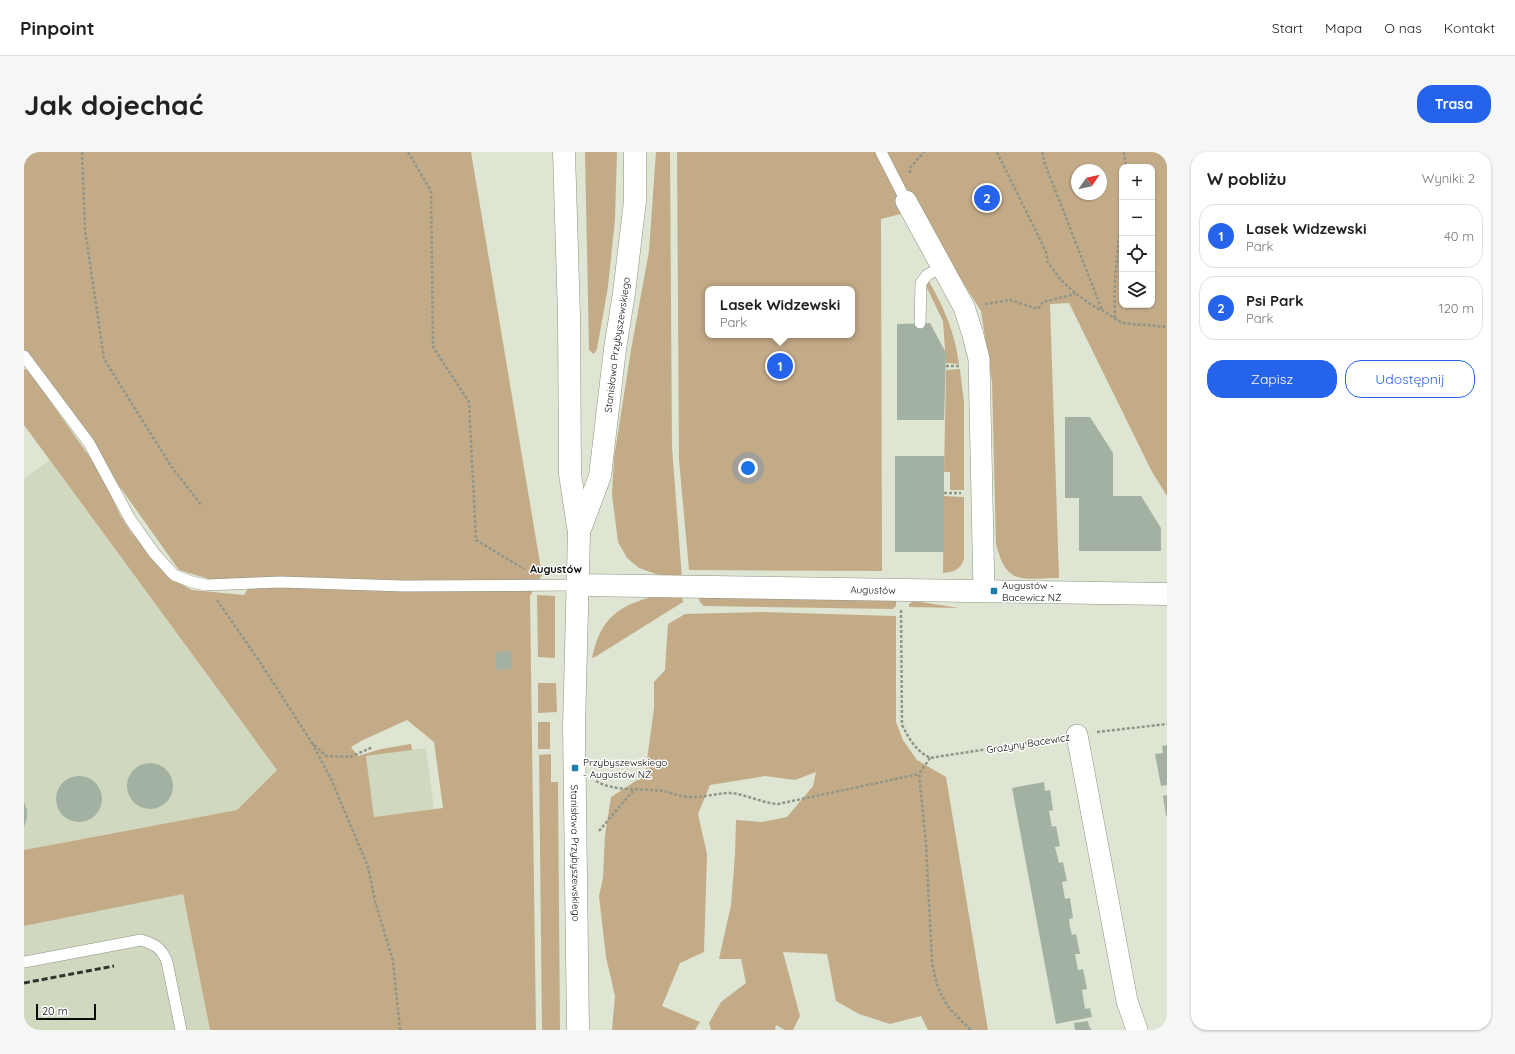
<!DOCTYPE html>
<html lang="pl">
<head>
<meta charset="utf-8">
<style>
	body { margin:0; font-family:Quicksand,sans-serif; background:#f6f6f6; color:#202124 }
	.controls { position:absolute; right:12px; top:12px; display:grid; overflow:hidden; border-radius:8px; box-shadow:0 1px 3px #0004 }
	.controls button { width:36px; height:36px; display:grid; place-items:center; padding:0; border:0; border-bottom:1px solid #e0e0e0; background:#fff; color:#202124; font:20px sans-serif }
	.compass { position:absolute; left:1047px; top:12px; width:36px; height:36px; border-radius:50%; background:#fff; box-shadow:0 1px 3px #0004; rotate:56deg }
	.scale { position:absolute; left:12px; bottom:10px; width:60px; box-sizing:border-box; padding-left:4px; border:2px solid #0a0c07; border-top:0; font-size:11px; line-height:14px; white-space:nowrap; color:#0a0c07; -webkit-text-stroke:3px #fff; paint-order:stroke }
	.you { position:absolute; left:724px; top:316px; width:14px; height:14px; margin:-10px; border:3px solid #fff; border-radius:50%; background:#1a73e8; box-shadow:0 0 0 6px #1a73e833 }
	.badge { display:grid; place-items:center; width:26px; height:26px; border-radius:50%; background:#2563eb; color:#fff; font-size:13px; font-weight:700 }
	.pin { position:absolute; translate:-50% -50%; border:2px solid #fff; box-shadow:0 1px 4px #0006 }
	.popup { position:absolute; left:681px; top:134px; width:150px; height:52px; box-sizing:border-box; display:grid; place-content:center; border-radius:8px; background:#fff; filter:drop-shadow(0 1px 3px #0005); font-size:13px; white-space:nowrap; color:#757577 }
	.popup b { font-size:15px; color:#202124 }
	.popup::after { content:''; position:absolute; left:50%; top:100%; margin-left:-8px; border:8px solid transparent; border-top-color:#fff }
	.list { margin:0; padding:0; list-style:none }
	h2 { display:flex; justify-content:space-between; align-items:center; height:52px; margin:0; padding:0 16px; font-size:17px }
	h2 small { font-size:13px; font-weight:400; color:#757577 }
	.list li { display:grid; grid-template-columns:26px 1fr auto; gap:12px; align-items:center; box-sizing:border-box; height:64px; margin:0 8px 8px; padding:0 8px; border:1px solid #e0e0e0; border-radius:16px }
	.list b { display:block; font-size:15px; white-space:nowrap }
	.list p { margin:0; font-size:13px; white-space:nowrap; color:#757577 }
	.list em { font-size:13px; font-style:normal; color:#757577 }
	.actions { display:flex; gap:8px; padding:12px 16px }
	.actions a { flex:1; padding:9px 0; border:1px solid #2563eb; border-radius:16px; text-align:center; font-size:14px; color:#2563eb }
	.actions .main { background:#2563eb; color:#fff }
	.icon { flex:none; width:22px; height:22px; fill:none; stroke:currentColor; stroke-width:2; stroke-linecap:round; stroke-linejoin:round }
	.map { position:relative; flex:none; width:1143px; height:878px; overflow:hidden; border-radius:16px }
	header { display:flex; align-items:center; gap:24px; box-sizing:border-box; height:56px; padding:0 20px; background:#fff; border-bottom:1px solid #e0e0e0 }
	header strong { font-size:19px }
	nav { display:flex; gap:22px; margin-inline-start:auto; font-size:14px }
	.intro { display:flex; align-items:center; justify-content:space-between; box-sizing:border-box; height:96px; padding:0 24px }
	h1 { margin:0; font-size:28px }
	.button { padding:10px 18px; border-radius:16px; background:#2563eb; color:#fff; font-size:14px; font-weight:700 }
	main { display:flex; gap:24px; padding:0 24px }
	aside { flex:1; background:#fff; border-radius:16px; box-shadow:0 1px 3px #0004 }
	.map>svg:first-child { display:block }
	.built { fill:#d0d8bf }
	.green { fill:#c4ab88; fill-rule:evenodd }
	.building { fill:#a2b1a2 }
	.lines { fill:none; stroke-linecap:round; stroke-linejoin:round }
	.service-casing { stroke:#8d9382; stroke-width:12 }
	.minor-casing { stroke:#8d9382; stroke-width:22 }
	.tertiary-casing { stroke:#8d9382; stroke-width:23 }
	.path { stroke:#919688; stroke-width:2.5; stroke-dasharray:3 2; stroke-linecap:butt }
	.service { stroke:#fff; stroke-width:11 }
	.minor { stroke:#fff; stroke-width:21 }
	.tertiary { stroke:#fff; stroke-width:22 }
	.rail { stroke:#31342c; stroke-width:3; stroke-dasharray:6 3; stroke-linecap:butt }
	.poi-dot { fill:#1f7daa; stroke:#fff; stroke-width:1.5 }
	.labels { text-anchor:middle; stroke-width:3; stroke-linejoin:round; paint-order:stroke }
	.street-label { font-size:10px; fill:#0a0c07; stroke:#fff }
	.poi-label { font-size:10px; fill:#0a0c07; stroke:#fff; text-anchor:start }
	.neighbourhood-label { font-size:11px; font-weight:bold; fill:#0a0c07; stroke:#fff }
</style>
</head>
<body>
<header>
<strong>Pinpoint</strong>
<nav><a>Start</a><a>Mapa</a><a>O nas</a><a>Kontakt</a></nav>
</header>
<div class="intro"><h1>Jak dojechać</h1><a class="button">Trasa</a></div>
<main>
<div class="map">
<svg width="1143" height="878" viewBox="0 0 1143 878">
	<rect width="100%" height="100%" fill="#dee5d2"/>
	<g class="built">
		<path d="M25,308L253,618L213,658L0,698V327Z"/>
		<path d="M402,596L410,657L350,665L342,604Z"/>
		<path d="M159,742L186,878H0V774Z"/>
	</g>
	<g class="green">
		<path d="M0,0H447L518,423L506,444L512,878H186L159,742L0,774V698L213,658L253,618L0,273V217L4,218L70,311L85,339L96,363L107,380L146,426L168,438L220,443L230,427H185L155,418L0,200ZM383,568L410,590L419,656L350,665L342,604L388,598L387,592L357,597L334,604L327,595L339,588Z"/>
		<path d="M561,0H593L591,67L584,135L573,197L570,202L565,198Z"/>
		<path d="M632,0H646L648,295L658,426L632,422L615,416L603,406L594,390L588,343L590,306L607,198L625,99Z"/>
		<path d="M653,0H1143V344L1128,320L1045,151L1026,152L1035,426C998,426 983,435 972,392L968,230L957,159L893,58L857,67L858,419L665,418L655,308ZM1098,15H1128V153H1098ZM1053,18H1077V42H1053ZM684,137H828V183H684Z"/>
		<path d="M904,128C920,155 931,181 935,212L922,211L919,169L900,130Z"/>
		<path d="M936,217L940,251V338H926V320H920L922,218Z"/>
		<path d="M920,344L940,345V407C936,418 930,420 919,421Z"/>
		<path d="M513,443L531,444V506L514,505Z"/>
		<path d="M632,444H658L659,450L571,505L568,506C576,466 595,453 632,444Z"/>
		<path d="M675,444L872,448V454L869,457L680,454C677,452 674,448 675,444Z"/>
		<path d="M890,449L935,456L885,455V452Z"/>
		<path d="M738,460L872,464V570L879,588L893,608L922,625L964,878H904L897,864L866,872L835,862L812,849L803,802L759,800L776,864L769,878H761L752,873L751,878H687L685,871L697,850L722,831L717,807H695L707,753L711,703L712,668L738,670L763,665L789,634L792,620L771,628L741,624L686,633L674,662L683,702L680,800L656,811L638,854L676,870L671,878H588L591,844L582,805L575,744L579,726L581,683L587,645L621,623L630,556V530L641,518L644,472L661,462Z"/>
		<path d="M514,531H532L533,560L514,561Z"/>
		<rect x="514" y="570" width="12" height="27"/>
		<path d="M527,602V630H534L536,878H518L515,603Z"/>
	</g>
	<g class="building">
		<path d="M906,171L922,201L920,268H873V172Z"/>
		<path d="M1041,265H1066L1089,301V344H1117L1137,376V399H1055V346H1041Z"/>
		<rect x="871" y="304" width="49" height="96"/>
		<path d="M487,499L488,517L472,518V500Z"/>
		<path d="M1143,593V633L1137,634L1131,602L1139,601L1138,594Z"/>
		<circle cx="126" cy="634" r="23"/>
		<circle cx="55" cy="647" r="23"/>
		<path d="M1020,630L1021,639L1026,638L1029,658L1025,659L1028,675L1032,674L1036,694L1031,695L1035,711L1039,710L1041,720L1043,729L1038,730L1041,747L1046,746L1049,766L1045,767L1046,775L1048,783L1052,782L1056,802H1051L1054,818L1059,817L1063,837L1058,838L1061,857L1066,856L1068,865L1032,872L988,636Z"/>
		<path d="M1143,643V664H1142L1139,644Z"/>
		<path d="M0,650L3,658V666L0,675Z"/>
		<path d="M1064,869L1065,874L1068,878H1051L1050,871Z"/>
	</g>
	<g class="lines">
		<g class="service-casing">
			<g id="service">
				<path d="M857,0L882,49"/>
				<path d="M896,171L897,131L903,123L918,115"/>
				<path d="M0,204L65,291L106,367L130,401L150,423L168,430L182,433L257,430L379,434L554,433"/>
				<path d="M0,810L117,788C132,793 137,795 143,810L157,878"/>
			</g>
		</g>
		<g class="minor-casing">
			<g id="minor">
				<path d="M882,49L940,155L949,183L955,207L960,439"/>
				<path d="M1053,583L1103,849L1113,878"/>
			</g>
		</g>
		<g class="tertiary-casing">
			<g id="tertiary">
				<path id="s1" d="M540,0L545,164L546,322L555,381L550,574L554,878"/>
				<path id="s2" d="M555,380L576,324L591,197L600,141L611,49V0"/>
				<path id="s3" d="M554,433L1143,442"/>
			</g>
		</g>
		<g class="path">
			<path d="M58,0L61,78L80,207L147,314L178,354"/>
			<path d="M384,0L407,39L409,195L445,250L452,388L500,417"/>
			<path d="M973,0L1023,102V109L1036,127L1052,142L1072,156L1078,158L1098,171L1143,175"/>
			<path d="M1018,0L1021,12L1078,158"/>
			<path d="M1100,0L1102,15"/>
			<path d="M886,21V16L900,0"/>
			<path d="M961,152L986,148L1014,157L1019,150L1051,142"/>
			<path d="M1091,166C1089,130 1094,96 1098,61"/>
			<path d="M922,214H935"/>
			<path d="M920,341H937"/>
			<path d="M193,448L238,513L288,591L302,604L326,605L349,595"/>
			<path d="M877,458L878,573C886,588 891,598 906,606L1034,586"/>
			<path d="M1073,580L1143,572"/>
			<path d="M288,591L307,627L344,715L351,749L369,809L376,878"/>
			<path d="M906,606L895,622L902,692L908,809C914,845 921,854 947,878"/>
			<path d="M572,629C590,640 618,636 639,639C648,641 657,645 666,645C679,646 692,641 706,641C722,642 737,651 754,652L895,622"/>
			<path d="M575,679L607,641L612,637"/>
		</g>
		<use href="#service" class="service"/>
		<use href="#minor" class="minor"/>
		<use href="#tertiary" class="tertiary"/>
		<path class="rail" d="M0,831L90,814"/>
	</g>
	<g class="poi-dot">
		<rect x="966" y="435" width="8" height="8" rx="2"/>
		<rect x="547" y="612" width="8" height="8" rx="2"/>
	</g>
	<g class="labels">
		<g class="street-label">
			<text dy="4" stroke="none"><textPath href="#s2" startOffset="192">Stanisława Przybyszewskiego</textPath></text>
			<text dy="4" stroke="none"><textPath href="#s3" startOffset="295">Augustów</textPath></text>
			<text transform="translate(1004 591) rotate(-9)" y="4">Grażyny Bacewicz</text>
			<text dy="4" stroke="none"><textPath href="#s1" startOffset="702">Stanisława Przybyszewskiego</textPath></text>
		</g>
		<g class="poi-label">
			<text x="978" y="437">Augustów -<tspan x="978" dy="12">Bacewicz NŻ</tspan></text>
			<text x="559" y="614">Przybyszewskiego<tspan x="559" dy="12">- Augustów NŻ</tspan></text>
		</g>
		<g class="neighbourhood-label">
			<text x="532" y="421">Augustów</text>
		</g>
	</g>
</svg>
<div class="controls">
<button>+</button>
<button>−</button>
<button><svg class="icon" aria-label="locate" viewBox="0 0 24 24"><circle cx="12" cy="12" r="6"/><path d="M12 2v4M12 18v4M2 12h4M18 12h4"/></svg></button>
<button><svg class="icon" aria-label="layers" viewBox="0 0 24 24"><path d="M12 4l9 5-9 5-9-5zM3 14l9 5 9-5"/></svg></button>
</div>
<svg class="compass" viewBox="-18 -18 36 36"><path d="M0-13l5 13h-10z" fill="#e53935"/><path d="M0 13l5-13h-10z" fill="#757577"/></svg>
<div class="scale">20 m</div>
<div class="you"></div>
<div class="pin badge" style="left:756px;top:214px">1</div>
<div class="popup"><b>Lasek Widzewski</b>Park</div>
<div class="pin badge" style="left:963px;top:46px">2</div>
</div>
<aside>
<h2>W pobliżu<small>Wyniki: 2</small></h2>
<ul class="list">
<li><span class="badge">1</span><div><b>Lasek Widzewski</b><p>Park</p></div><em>40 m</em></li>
<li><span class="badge">2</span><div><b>Psi Park</b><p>Park</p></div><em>120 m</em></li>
</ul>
<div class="actions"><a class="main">Zapisz</a><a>Udostępnij</a></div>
</aside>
</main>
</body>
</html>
